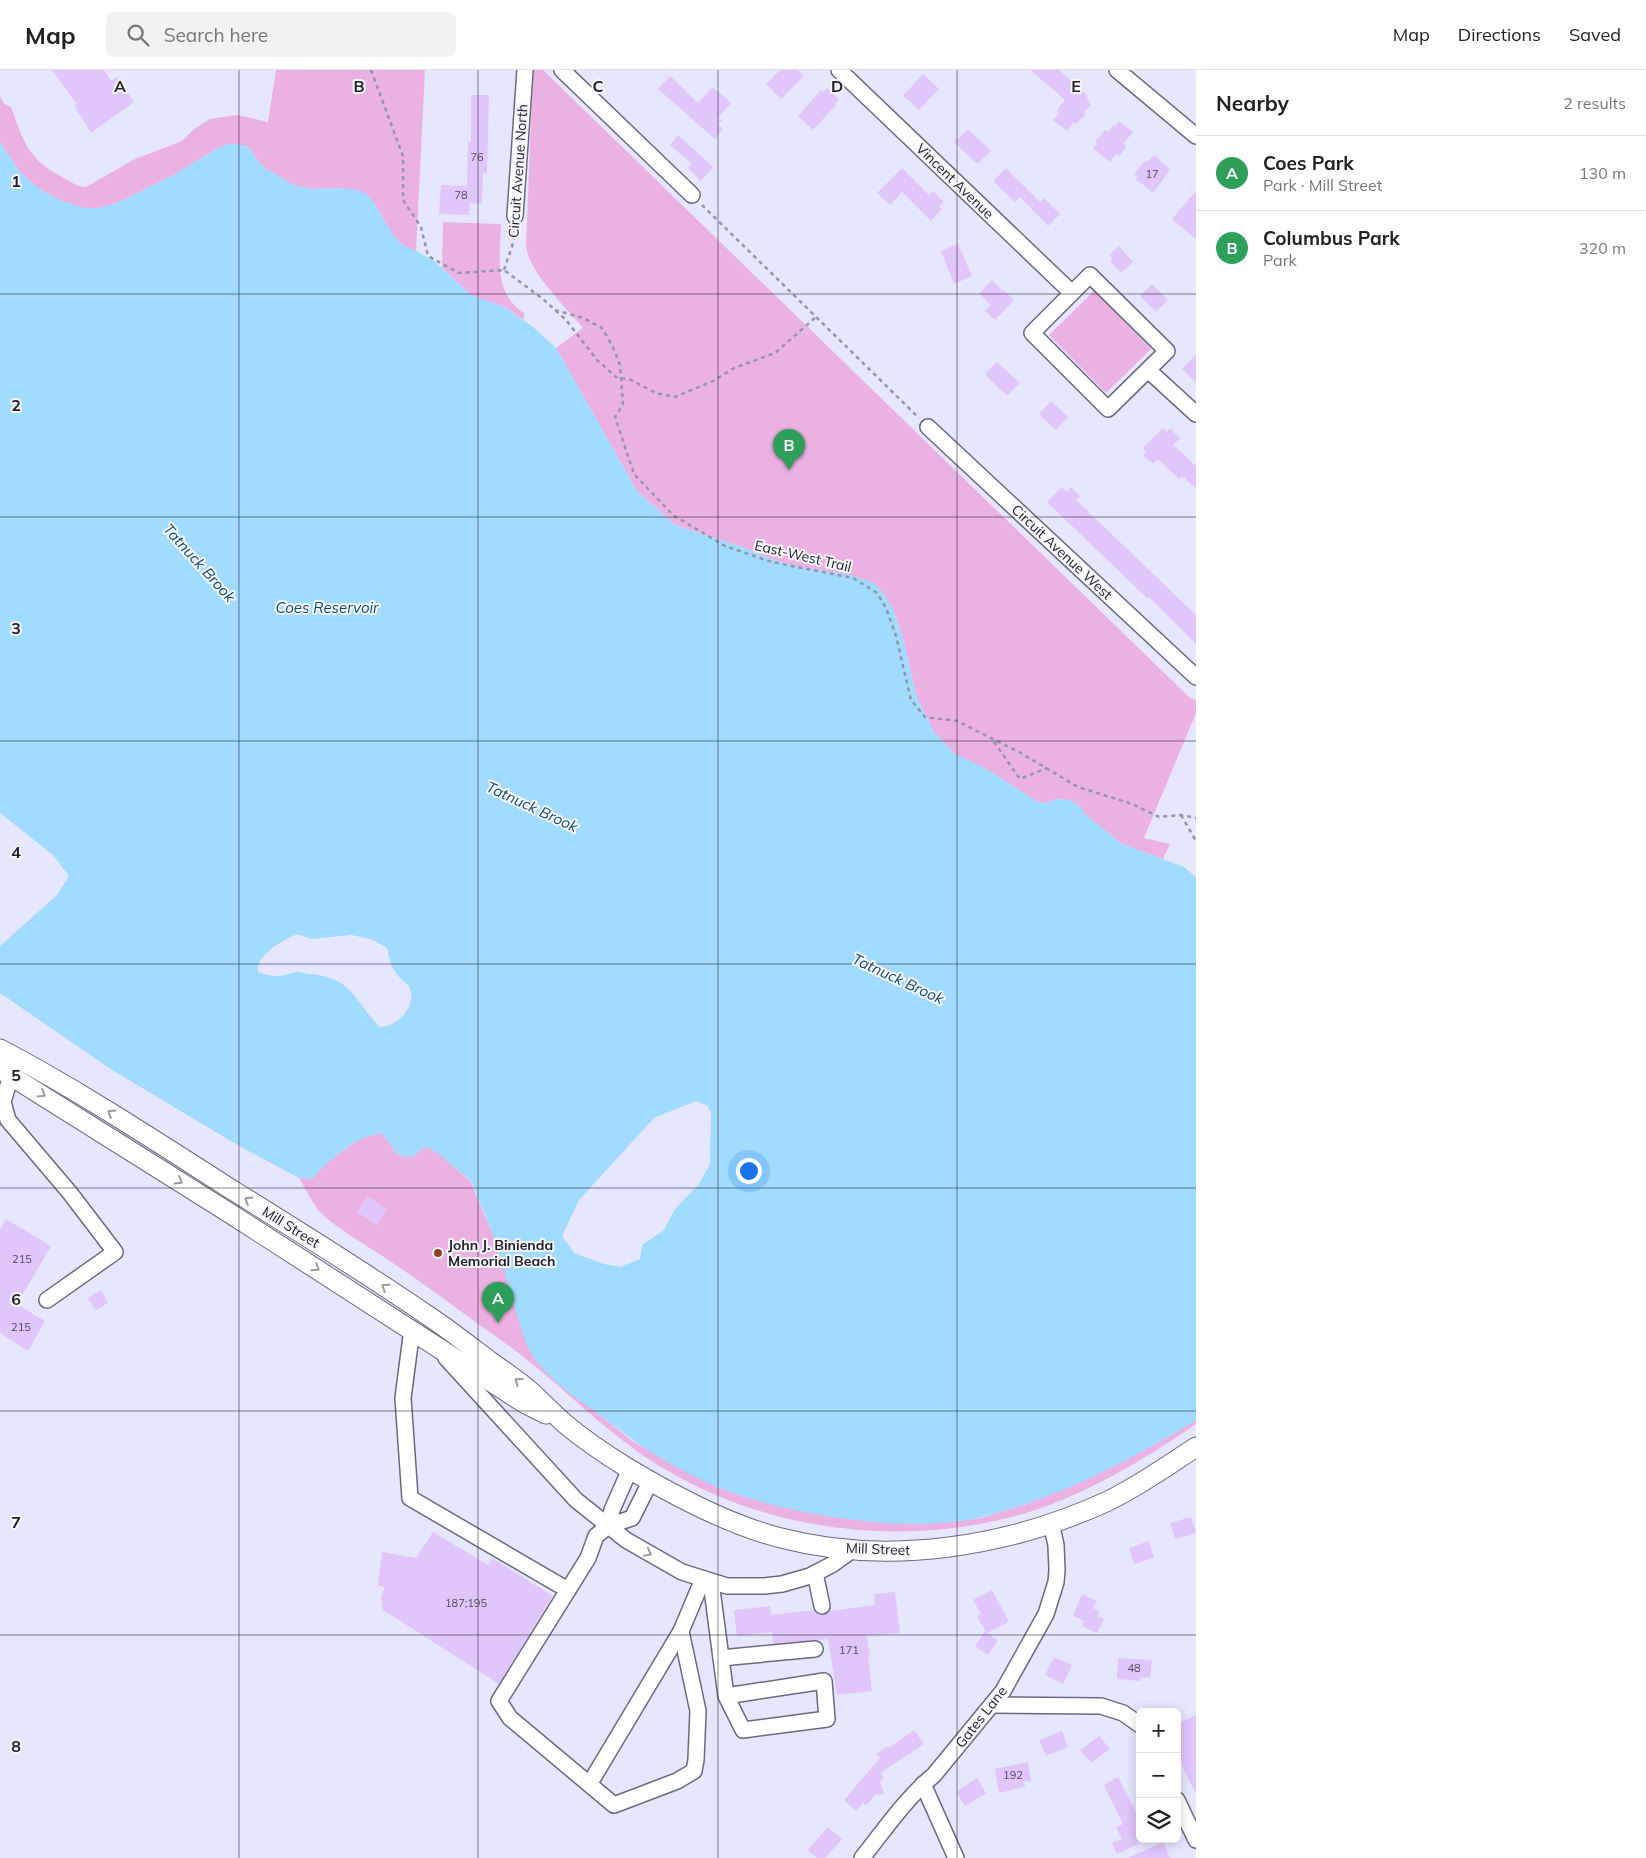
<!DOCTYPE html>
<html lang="en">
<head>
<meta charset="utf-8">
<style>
	body { margin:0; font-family:Mulish,sans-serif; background:#f2f2f2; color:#222 }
	.controls { position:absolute; right:15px; bottom:15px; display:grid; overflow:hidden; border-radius:8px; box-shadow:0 2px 12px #0003 }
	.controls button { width:45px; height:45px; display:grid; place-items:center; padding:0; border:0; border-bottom:1px solid #e0e0e0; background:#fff; color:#222; font:25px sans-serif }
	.you { position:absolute; left:748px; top:1100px; width:18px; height:18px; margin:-12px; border:4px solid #fff; border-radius:50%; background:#1a73e8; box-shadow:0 0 0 8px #1a73e833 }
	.badge { display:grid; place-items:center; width:32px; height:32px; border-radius:50%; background:#2563eb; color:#fff; font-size:16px; font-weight:700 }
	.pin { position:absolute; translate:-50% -41px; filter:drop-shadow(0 1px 2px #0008) }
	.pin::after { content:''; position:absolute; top:26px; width:18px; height:15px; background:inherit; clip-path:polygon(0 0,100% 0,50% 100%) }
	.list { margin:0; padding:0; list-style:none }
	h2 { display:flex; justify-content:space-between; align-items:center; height:65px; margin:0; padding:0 20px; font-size:21px }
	h2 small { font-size:16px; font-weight:400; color:#767676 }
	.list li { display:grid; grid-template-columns:32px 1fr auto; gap:15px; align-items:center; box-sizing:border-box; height:75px; padding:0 20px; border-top:1px solid #e0e0e0 }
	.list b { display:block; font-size:19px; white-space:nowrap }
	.list p { margin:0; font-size:16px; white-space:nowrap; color:#767676 }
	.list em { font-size:16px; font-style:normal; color:#767676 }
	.icon { flex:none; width:28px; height:28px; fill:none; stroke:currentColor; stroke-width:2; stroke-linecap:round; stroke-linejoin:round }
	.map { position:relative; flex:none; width:1196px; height:1788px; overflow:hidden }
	header { display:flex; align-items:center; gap:30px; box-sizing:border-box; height:70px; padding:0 25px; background:#fff; border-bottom:1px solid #e0e0e0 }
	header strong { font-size:24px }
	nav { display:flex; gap:28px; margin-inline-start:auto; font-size:18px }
	.search { width:350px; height:45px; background:#f2f2f2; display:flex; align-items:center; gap:12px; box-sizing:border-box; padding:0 18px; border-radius:8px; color:#767676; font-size:19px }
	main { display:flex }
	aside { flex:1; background:#fff }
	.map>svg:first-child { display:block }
	.green { fill:#ecb1e3 }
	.water { fill:#a1dbff; fill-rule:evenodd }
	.building { fill:#e1c6fb }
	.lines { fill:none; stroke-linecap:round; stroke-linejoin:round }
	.minor-casing { stroke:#696a7e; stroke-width:18 }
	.major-casing { stroke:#696a7e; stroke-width:21 }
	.path { stroke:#9596a7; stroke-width:2.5; stroke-dasharray:4 4; stroke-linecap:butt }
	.minor { stroke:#fff; stroke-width:15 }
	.major { stroke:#fff; stroke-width:19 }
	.oneway { stroke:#9b9b9f }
	.grid { fill:none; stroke:#212129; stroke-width:1; stroke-opacity:0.55 }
	.poi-dot { fill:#8e4525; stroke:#f6f6fb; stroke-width:2 }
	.labels { text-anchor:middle; stroke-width:4; stroke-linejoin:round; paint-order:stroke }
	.number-label { font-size:11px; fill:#514a5e }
	.street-label { font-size:14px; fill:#212129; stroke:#f6f6fb }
	.poi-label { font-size:14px; font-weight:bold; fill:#212129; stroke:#f6f6fb; text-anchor:start }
	.water-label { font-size:15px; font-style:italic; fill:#0e4a67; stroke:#f6f6fb }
	.grid-label { font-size:16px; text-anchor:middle; font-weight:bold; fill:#212129; stroke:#f6f6fb; stroke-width:4; stroke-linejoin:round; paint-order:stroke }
</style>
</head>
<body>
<header>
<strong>Map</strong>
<div class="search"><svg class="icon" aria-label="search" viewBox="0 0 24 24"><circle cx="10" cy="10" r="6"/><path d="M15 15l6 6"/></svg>Search here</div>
<nav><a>Map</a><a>Directions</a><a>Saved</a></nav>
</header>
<main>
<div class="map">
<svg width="1196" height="1788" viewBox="0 0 1196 1788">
	<rect width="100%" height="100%" fill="#e6e7ff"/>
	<g class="green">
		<path d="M276,0H425L416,182L400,173L391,162L374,133L342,118L310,119L293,115L262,96L248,77L218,78L172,106L115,134L98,138H84L61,131L38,118L20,102L0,72V26L4,34L11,37C24,72 27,88 62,107C69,111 78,117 86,117L133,90L182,71L194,59L210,49L237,45L268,52Z"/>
		<path d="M533,0H543L1190,628L1196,630V643L1144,768L1170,774L1163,789L1122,774L1086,745L1079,735L1069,730L1056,729L1048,733L1038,732L988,700L955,684L934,662L917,628L903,569L893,539L883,523L768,488L745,478L675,455L637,421L556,278L583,258C565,236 531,205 526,177Z"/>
		<path d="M443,152L501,154C500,187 493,223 524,243V250L504,237L471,225L442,198Z"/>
		<path d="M1094,221L1151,279L1106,323L1049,265Z"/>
		<path d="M372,1063L383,1064L398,1085L412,1087L425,1077L435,1080L471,1112L493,1165L534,1288L550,1306L634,1372L680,1398L717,1417L753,1429L847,1449L892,1453H937L981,1448L1029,1433L1157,1373L1196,1350V1354C1144,1390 1087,1424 1026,1443C908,1478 774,1463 668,1401C607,1366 561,1313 505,1273C466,1246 429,1217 390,1191C371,1178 332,1156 318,1140C311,1130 305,1118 299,1108L312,1109C328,1090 349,1074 372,1063Z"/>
	</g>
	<path class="water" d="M0,72L20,102L38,118L61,131L84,138H98L115,134L172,106L218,78L228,74H238L248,77L262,96L293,115L310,119L342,118L357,120L367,124L374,133L391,162L400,173L433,190L471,225L504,237L533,257L556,278L637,421L675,455L745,478L768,488L794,496L851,505L874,513L883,523L893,539L903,569L917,628L934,662L955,684L988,700L1038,732L1048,733L1056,729L1069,730L1079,735L1086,745L1122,774L1184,797L1196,807V1350C1130,1391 1058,1428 982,1447C910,1465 786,1445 717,1417C682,1402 646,1381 616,1357C592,1339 550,1312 534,1288C525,1274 521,1257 516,1242C506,1207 497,1173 483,1139C479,1131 476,1120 471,1112C466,1105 456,1099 449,1093C441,1086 436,1080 425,1077L412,1087L398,1085L383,1064C358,1063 328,1091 312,1109L299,1108L241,1077L112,1000L0,923V876L57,825L69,806L53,785L0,743ZM295,865H300L311,869L351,865L371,869L387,878C389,887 391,897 397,904C401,911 410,913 411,922C414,939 397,957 380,957C354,931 354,909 312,904C307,904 301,902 296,902C291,903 286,905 281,906C273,907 266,905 258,902C256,885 281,871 295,865ZM696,1031L708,1036L711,1044L710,1094L699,1114L675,1139L664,1160L642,1175L640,1189L620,1197L604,1194L574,1183L562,1166L579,1130L654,1048Z"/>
	<g class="building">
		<path d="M52,0H104L111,11L117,7L134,32L91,63L74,35L77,34Z"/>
		<path d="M780,0H798L804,6L781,29L766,14Z"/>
		<path d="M1030,0H1059L1085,23L1091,35L1084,42L1086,44L1076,54L1074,52L1067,61L1053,50L1059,43L1057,40L1065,30Z"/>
		<path d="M923,4L939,19L919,40L903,26Z"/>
		<path d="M670,6L698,33L713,17L731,33L718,48L722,51L718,55L723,59L715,69L658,19Z"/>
		<path d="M827,18L839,29L835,34L836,35L813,60L798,46L821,20L823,22Z"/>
		<path d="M471,25H489L487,103H483L482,134L470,133L469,145L439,144L441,115L467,116L468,72H471Z"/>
		<path d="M1119,51L1133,62L1123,74L1127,76L1119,86L1116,84L1110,92L1093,78L1097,74L1095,72L1105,60L1108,62L1113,55L1115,56Z"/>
		<path d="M968,59L991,81L977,94L954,72Z"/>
		<path d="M678,65L713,97L701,111L688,98L692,94L670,75Z"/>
		<path d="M1154,85L1170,100L1153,123L1136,109L1138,107L1134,104L1146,90L1148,92Z"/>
		<path d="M902,98L929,125L933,121L944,132L939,137L942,139L931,151L902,122L890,135L877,123Z"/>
		<path d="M1006,98L1040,132L1044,128L1060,144L1048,156L1020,127L1015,132L993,111Z"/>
		<path d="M1196,121V169L1172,149Z"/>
		<path d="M958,174L972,206L954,214L941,181Z"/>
		<path d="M1119,176L1133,192L1121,203L1110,191L1113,188L1109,185Z"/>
		<path d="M992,210L1003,221L1004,220L1014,230L995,250L985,240L991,235L979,223Z"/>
		<path d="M1152,214L1168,230L1156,242L1140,226Z"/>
		<path d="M1196,284V313L1182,299Z"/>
		<path d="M997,292L1020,313L1007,326L985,304Z"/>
		<path d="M1051,331L1068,347L1056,360L1039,344Z"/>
		<path d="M1163,358L1167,362L1170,358L1180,368L1173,375L1196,396V418L1182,406L1179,409L1158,389L1153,394L1143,385L1146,382L1143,378Z"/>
		<path d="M1062,417L1066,422L1071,417L1080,426L1076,430L1196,545V574L1149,527L1148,529L1047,432Z"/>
		<path d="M368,1126L387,1140L377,1155L357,1142Z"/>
		<path d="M6,1149L51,1176L17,1234L45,1251L28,1281L0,1263V1160Z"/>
		<path d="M101,1220L108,1233L96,1240L88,1228Z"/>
		<path d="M1191,1447L1196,1463L1175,1469L1170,1453Z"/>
		<path d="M433,1462L488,1495L492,1488L553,1526L499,1614L383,1540L381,1526L385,1518L378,1515L382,1482L416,1488Z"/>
		<path d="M1149,1471L1154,1488L1134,1494L1129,1478Z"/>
		<path d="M992,1520L1009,1552L987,1563L998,1570L988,1585L975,1576L985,1561L986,1562L977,1546L981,1544L973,1530Z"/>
		<path d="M895,1522L900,1563L867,1566L870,1587H868L872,1621L837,1625L828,1569L773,1574L772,1562L737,1566L734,1540L770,1536L771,1545L814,1540L819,1545H823L830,1541L875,1535L874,1524Z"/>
		<path d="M1082,1524L1097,1531L1093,1538L1099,1541L1097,1546L1104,1549L1097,1563L1082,1556L1084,1551L1073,1546Z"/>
		<path d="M1054,1587L1072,1595L1063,1614L1045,1605Z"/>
		<path d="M1118,1588L1152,1590L1150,1608L1141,1607L1140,1611L1117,1609Z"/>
		<path d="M1196,1645V1724L1177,1686V1654Z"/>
		<path d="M914,1660L924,1674L880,1703L884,1707L880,1711L884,1724L875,1725L866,1735L863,1733L856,1741L844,1730L880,1688L876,1684L888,1676L889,1678Z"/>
		<path d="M1062,1661L1068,1677L1046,1686L1039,1670Z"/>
		<path d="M1099,1666L1110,1679L1091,1693L1080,1680Z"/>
		<path d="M1028,1692L1031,1711L1024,1712L1025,1717L999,1723L995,1699Z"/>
		<path d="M1118,1707L1136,1742L1140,1740V1773L1117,1784L1112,1773L1122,1769L1116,1757L1123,1754L1104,1715Z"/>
		<path d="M977,1708L986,1723L965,1736L956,1722Z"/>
		<path d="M828,1757L842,1769L825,1788H817L808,1780Z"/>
		<path d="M1163,1772L1170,1788H1128Z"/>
	</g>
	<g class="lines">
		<g class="minor-casing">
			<g id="minor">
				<path d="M562,0L692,125"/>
				<path d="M839,0L1072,223"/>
				<path d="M1117,0L1196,66"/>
				<path d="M515,146L525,0"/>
				<path d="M1090,205L1167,281L1108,339L1032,263Z"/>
				<path d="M1148,300L1196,344"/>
				<path d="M928,357L1196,607"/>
				<path d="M11,1005L3,1032L8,1050L70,1123L115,1182L47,1230"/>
				<path d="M412,1259L403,1328L410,1428L568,1520"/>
				<path d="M446,1288L576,1430L626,1470L682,1502L727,1516H764L782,1514L810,1506L833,1494L854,1479"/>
				<path d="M630,1399L612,1440L608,1456L632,1448L651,1410"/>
				<path d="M608,1456L596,1466L588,1488L499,1631L510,1648L614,1735L677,1711L694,1701L696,1690L698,1641L681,1561L703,1509"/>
				<path d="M815,1503L822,1536"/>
				<path d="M711,1512L726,1626L824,1611L827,1649L743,1660L726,1626"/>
				<path d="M721,1588L815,1579"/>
				<path d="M992,1635L1101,1636L1123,1643L1140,1655"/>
				<path d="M590,1713L681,1561"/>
				<path d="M923,1714L956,1788"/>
				<path d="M1177,1730L1196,1770"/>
				<path d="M862,1788C885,1759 906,1728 934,1705L1003,1621L1046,1544L1056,1512L1057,1500L1056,1475L1051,1453"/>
			</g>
		</g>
		<g class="major-casing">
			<g id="major">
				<path d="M0,979C80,1021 157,1072 234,1121C300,1162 366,1203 430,1247C451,1261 471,1277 491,1292C504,1301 517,1310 529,1320C541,1331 552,1342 564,1353C583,1369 605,1384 626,1397C671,1424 729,1455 781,1468C889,1496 1008,1477 1108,1431C1139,1416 1167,1396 1196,1377"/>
				<path d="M0,999L231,1144L524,1333L546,1344"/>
			</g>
		</g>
		<g class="path">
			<path d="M371,0L403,86V130L421,157L428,186L459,203L504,200L543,229L566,250L597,290L616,307L631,310L656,323L675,327L713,311L734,298L775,283L816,247"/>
			<path d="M702,135L919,348"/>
			<path d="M504,200L514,170V161"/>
			<path d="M555,240L583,248L602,258L612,275L620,295L623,334L615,347L634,404L673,445L725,476L772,492L853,508L877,523L886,538L896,566L911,630L925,647L957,651L1019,682L1078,717L1132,734L1159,747L1181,745L1196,748"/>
			<path d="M994,672L1020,709L1047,698"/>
			<path d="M1181,745L1196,771"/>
		</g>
		<use href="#minor" class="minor"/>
		<use href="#major" class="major"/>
	</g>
	<defs><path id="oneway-chevron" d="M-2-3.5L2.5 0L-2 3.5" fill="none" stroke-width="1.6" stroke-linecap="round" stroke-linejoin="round" transform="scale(1.25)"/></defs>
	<g class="oneway">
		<use href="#oneway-chevron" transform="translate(42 1024) rotate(32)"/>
		<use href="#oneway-chevron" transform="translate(111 1043) rotate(-148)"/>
		<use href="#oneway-chevron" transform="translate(179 1111) rotate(32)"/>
		<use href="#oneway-chevron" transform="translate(248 1130) rotate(-148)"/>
		<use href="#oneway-chevron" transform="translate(316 1198) rotate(33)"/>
		<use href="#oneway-chevron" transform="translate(385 1217) rotate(-147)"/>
		<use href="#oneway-chevron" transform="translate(518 1311) rotate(-144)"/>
		<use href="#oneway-chevron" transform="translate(648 1483) rotate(29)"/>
	</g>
	<path class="grid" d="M239,0V1788M478,0V1788M718,0V1788M957,0V1788M0,224H1196M0,447H1196M0,671H1196M0,894H1196M0,1118H1196M0,1341H1196M0,1565H1196"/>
	<circle class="poi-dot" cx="438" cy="1183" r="5"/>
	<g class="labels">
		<g class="number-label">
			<text x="477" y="91">76</text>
			<text x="1152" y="108">17</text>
			<text x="461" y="129">78</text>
			<text x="22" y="1193">215</text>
			<text x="21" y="1261">215</text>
			<text x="466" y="1537">187;195</text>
			<text x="849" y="1584">171</text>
			<text x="1134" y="1602">48</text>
			<text x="1013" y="1709">192</text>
		</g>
		<g class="street-label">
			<text transform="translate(518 101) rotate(-86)" y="5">Circuit Avenue North</text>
			<text transform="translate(955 111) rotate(44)" y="5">Vincent Avenue</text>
			<text transform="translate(1062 482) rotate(43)" y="5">Circuit Avenue West</text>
			<text transform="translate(803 486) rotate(13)" y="5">East-West Trail</text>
			<text transform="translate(291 1157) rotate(32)" y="5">Mill Street</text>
			<text transform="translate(878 1479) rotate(2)" y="5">Mill Street</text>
			<text transform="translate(981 1647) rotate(-52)" y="5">Gates Lane</text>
		</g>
		<g class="poi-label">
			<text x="448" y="1180">John J. Binienda<tspan x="448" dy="16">Memorial Beach</tspan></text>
		</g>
		<g class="water-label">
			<text transform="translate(199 493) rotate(48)" y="5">Tatnuck Brook</text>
			<text x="327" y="543">Coes Reservoir</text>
			<text transform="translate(532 737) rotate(25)" y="5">Tatnuck Brook</text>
			<text transform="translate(898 909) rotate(25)" y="5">Tatnuck Brook</text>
		</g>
	</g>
	<g class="grid-label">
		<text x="120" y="22">A</text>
		<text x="359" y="22">B</text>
		<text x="598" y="22">C</text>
		<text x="837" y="22">D</text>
		<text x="1076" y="22">E</text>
		<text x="16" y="117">1</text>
		<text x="16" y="341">2</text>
		<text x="16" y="564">3</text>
		<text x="16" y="788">4</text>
		<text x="16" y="1011">5</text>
		<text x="16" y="1235">6</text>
		<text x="16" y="1458">7</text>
		<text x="16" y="1682">8</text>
	</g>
</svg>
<div class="controls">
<button>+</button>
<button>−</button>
<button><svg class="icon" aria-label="layers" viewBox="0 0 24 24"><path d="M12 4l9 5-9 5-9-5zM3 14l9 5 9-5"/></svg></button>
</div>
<div class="you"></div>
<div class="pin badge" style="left:498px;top:1253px;background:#2e9e5b">A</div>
<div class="pin badge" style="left:789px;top:400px;background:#2e9e5b">B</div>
</div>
<aside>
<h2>Nearby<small>2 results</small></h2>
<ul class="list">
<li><span class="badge" style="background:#2e9e5b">A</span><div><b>Coes Park</b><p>Park · Mill Street</p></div><em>130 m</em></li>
<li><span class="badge" style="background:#2e9e5b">B</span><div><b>Columbus Park</b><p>Park</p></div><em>320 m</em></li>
</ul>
</aside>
</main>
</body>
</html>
